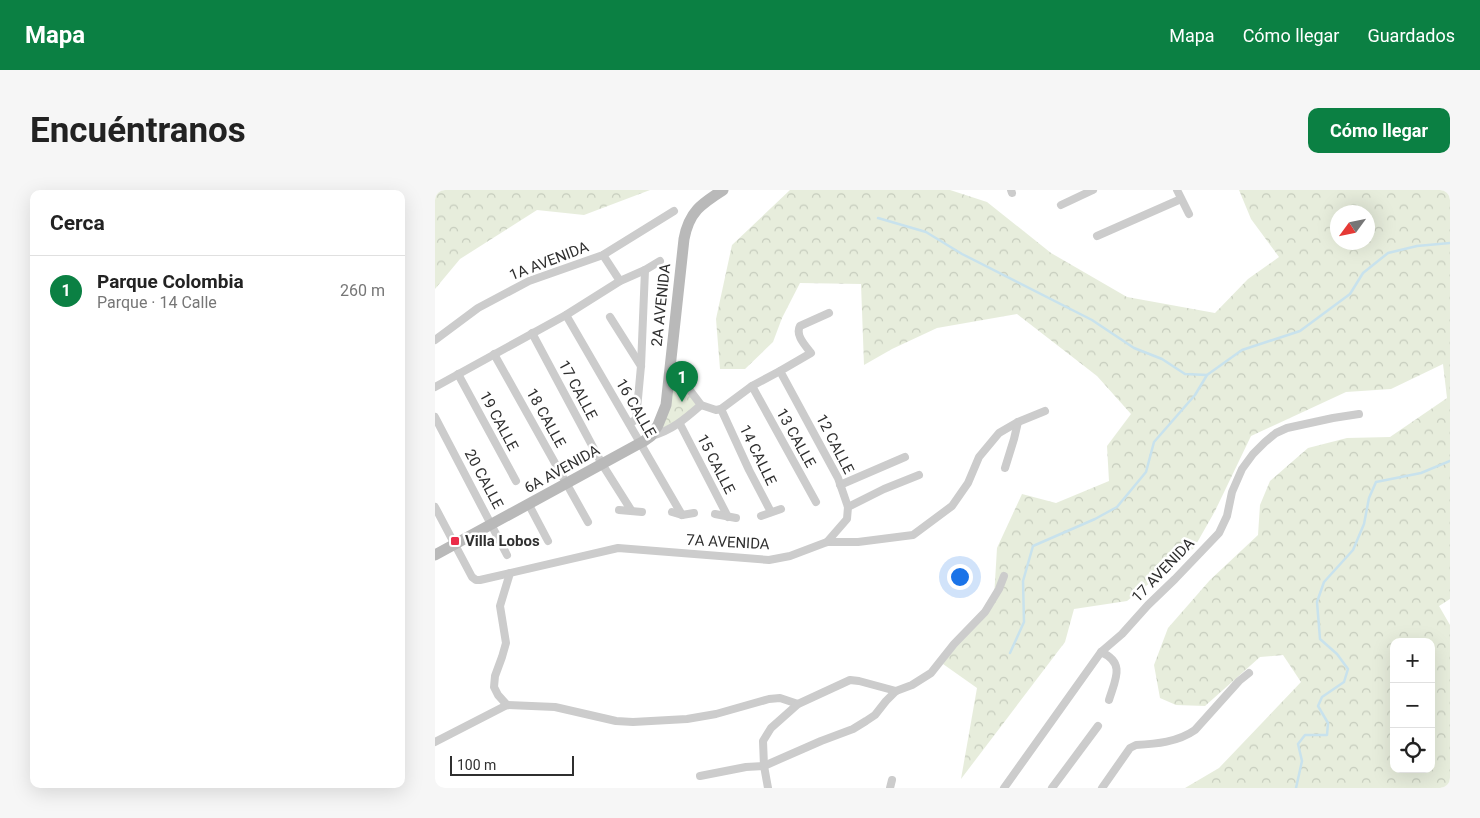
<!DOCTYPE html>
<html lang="es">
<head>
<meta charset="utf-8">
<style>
	body { margin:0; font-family:Roboto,sans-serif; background:#f6f6f6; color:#222 }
	.controls { position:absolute; right:15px; bottom:15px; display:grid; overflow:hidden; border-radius:10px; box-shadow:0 5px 20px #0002 }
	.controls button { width:45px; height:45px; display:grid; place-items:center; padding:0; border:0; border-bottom:1px solid #e0e0e0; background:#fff; color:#222; font:25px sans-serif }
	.compass { position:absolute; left:895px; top:15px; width:45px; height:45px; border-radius:50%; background:#fff; box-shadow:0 5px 20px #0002; rotate:237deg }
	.scale { position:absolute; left:15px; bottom:12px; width:124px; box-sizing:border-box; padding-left:5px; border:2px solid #2f2f2f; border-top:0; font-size:14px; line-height:18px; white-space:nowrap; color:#2f2f2f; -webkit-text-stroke:4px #fff; paint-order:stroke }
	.you { position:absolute; left:524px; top:386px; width:18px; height:18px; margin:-12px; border:4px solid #fff; border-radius:50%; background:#1a73e8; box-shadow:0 0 0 8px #1a73e833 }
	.badge { display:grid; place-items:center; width:32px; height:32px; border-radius:50%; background:#0b8043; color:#fff; font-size:16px; font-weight:700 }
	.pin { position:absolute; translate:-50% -41px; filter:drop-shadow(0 1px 2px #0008) }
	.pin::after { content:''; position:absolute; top:26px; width:18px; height:15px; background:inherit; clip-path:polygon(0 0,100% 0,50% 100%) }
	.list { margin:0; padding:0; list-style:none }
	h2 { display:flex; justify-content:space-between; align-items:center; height:65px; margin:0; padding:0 20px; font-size:21px }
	h2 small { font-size:16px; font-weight:400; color:#767676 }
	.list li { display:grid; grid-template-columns:32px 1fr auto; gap:15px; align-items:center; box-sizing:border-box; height:70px; padding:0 20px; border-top:1px solid #e0e0e0 }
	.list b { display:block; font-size:19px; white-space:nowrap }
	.list p { margin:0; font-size:16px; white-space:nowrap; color:#767676 }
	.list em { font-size:16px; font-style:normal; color:#767676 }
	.icon { flex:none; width:28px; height:28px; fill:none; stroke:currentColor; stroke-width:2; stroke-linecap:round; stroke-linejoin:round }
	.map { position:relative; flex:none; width:1015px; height:598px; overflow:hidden; border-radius:10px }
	header { display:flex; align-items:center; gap:30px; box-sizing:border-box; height:70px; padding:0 25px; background:#0b8043; color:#fff }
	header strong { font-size:24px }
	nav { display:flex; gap:28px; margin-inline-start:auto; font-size:18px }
	.intro { display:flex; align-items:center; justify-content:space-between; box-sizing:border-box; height:120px; padding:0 30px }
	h1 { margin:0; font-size:35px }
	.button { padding:12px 22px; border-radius:10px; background:#0b8043; color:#fff; font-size:18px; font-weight:700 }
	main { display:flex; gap:30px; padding:0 30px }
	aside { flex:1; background:#fff; border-radius:10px; box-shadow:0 5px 20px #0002 }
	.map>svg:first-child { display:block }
	.forest { fill:url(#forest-crowns); fill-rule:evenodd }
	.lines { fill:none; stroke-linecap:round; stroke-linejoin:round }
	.stream { stroke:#c8e2ed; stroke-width:2.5 }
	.minor { stroke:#ccc; stroke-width:8 }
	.secondary { stroke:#b9b9b9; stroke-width:11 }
	.poi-dot { fill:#eb2c49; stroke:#fff; stroke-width:2 }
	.labels { text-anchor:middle; stroke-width:5; stroke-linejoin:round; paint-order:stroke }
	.street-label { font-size:15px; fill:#2f2f2f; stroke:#fff }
	.poi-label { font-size:15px; font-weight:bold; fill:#2f2f2f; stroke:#fff; text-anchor:start }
</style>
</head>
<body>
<header>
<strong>Mapa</strong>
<nav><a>Mapa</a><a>Cómo llegar</a><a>Guardados</a></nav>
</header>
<div class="intro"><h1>Encuéntranos</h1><a class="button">Cómo llegar</a></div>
<main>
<aside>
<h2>Cerca<small></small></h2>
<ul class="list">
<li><span class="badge">1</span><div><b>Parque Colombia</b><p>Parque · 14 Calle</p></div><em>260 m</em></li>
</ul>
</aside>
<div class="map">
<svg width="1015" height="598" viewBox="0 0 1015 598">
	<defs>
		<pattern id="forest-crowns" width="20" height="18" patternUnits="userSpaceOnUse" patternTransform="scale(1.25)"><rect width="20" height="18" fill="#e7eddc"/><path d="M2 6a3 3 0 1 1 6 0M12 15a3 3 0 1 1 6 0" fill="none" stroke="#c6ccbd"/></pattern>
	</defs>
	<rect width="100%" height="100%" fill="#fff"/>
	<g class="forest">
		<path d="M0,0H215L149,25L102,20L25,69L0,99Z"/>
		<path d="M355,0H515L552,12L616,63L692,107L780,123L813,89L844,67L816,29L804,0H1015V409L1004,416L1015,435V598H750L784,578L866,492L848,465L825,467L770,516L741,515L725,508L719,475L733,438L775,390L823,345L825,315L835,291L873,258L912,248L955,247L1012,208L1008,174L956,199L911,202L816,246L780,321L759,358L692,411L639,419L630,452L526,589L542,498L508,474L533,440L559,408L562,358L587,304L621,313L674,291L672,256L696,224L662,186L582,124L502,138L457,159L429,175L426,94L365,93L347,128L338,152L310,179H285L281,129L297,55ZM902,22H932V52H902ZM959,452H996V579H959Z"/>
		<path d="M235,176L266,215L226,243Z"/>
	</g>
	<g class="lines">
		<g class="stream">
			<path d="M443,28L491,42L527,64L657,130L699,158L727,169L750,184L772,185"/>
			<path d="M575,463L589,432L588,391L598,356L660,329L682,317L711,282L719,252L760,205L772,185L807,160L865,141L915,104L928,83L953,63L982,56L1015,53"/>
			<path d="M861,598L867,571L863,554L870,545H892L893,533L883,516L887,507L909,492L913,479L902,464L885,449L882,412L889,392L918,360L929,334L934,308L941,292L986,283L1015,271"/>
		</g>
		<g class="minor">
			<path d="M576,0L577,3"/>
			<path d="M742,0L754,24"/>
			<path d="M626,15L658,0"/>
			<path d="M662,46L746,9"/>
			<path d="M168,65L185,91"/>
			<path d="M131,125L247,325"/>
			<path d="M175,127L206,176"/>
			<path d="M97,143L167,274L196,320"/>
			<path d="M0,150L43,118L94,91L168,65L239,21"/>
			<path d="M59,164L153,332"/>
			<path d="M235,174L266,215L281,220L286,219L317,196L345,181"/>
			<path d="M23,184L81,291"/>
			<path d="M317,196L381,312"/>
			<path d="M0,197L131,125L185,91L210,80L225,71"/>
			<path d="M286,219L314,280L336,322"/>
			<path d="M0,227L72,365"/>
			<path d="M194,233L201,230L206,176L210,80"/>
			<path d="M245,234L293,327"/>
			<path d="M216,246C236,241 250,229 266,215"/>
			<path d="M570,278L579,249L583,232"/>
			<path d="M405,295L470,267"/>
			<path d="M94,315L113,351"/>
			<path d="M0,317L37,387L41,390H45L183,358L334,370L355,366L392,352H423L478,345L517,316L533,293L544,267L564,243L583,232L610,221"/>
			<path d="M413,317L449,299L484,285"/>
			<path d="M184,320L207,322"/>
			<path d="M237,322L247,325L259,323"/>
			<path d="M280,324L301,328"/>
			<path d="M326,326L346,319"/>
			<path d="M392,352L412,329L413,317L403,288L345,181L376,163C370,155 360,145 365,136L394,123"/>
			<path d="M666,462C691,473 680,490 674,510"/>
			<path d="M72,515L63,505L59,497L60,486L67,467L71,453L65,416L75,383"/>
			<path d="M0,552L72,515L120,517L181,531L198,532L252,529L281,524L334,509L345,508L363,514"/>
			<path d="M265,586L311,577L329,576L386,551L418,539L431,531L440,525L451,511L461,501L477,495L496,483L519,454L550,422L564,399L569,386"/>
			<path d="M333,598L329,576L328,551L336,538L363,514L415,490L424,491L461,501"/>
			<path d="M455,598L457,590"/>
			<path d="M569,598L666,462L687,444L713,415L740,389L784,343L792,326L797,302L807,279L818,264L830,252L841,243L852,238L898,228L924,224"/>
			<path d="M617,598L663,536"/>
			<path d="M667,598L695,558L701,555C721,554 743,552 760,540L804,491L814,483"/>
		</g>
		<path class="secondary" d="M0,365L209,251L216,246L223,235L231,215L249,49C254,22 266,14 288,0"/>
	</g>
	<rect class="poi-dot" x="15" y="346" width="10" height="10" rx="2.5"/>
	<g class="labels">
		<g class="street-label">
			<text transform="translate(114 71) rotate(-21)" y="5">1A AVENIDA</text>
			<text transform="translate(226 115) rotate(-84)" y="5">2A AVENIDA</text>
			<text transform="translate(143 200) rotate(62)" y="5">17 CALLE</text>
			<text transform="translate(201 218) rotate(60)" y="5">16 CALLE</text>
			<text transform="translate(111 228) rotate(61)" y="5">18 CALLE</text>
			<text transform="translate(64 231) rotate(62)" y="5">19 CALLE</text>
			<text transform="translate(361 248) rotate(61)" y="5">13 CALLE</text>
			<text transform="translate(400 254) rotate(63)" y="5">12 CALLE</text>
			<text transform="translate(323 265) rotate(64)" y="5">14 CALLE</text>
			<text transform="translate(281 274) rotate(63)" y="5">15 CALLE</text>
			<text transform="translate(127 279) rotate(-29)" y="5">6A AVENIDA</text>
			<text transform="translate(49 289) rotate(62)" y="5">20 CALLE</text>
			<text transform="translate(293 352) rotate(3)" y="5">7A AVENIDA</text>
			<text transform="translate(728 380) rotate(-46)" y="5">17 AVENIDA</text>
		</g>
		<g class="poi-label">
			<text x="30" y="356">Villa Lobos</text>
		</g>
	</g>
</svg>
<div class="controls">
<button>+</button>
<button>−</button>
<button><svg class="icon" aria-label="locate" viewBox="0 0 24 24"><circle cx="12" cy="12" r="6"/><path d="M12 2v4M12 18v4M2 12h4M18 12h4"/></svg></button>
</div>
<svg class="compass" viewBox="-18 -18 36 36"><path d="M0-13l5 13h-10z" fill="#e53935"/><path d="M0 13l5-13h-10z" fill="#767676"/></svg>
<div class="scale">100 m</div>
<div class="you"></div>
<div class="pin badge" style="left:247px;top:212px">1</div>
</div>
</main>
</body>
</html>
